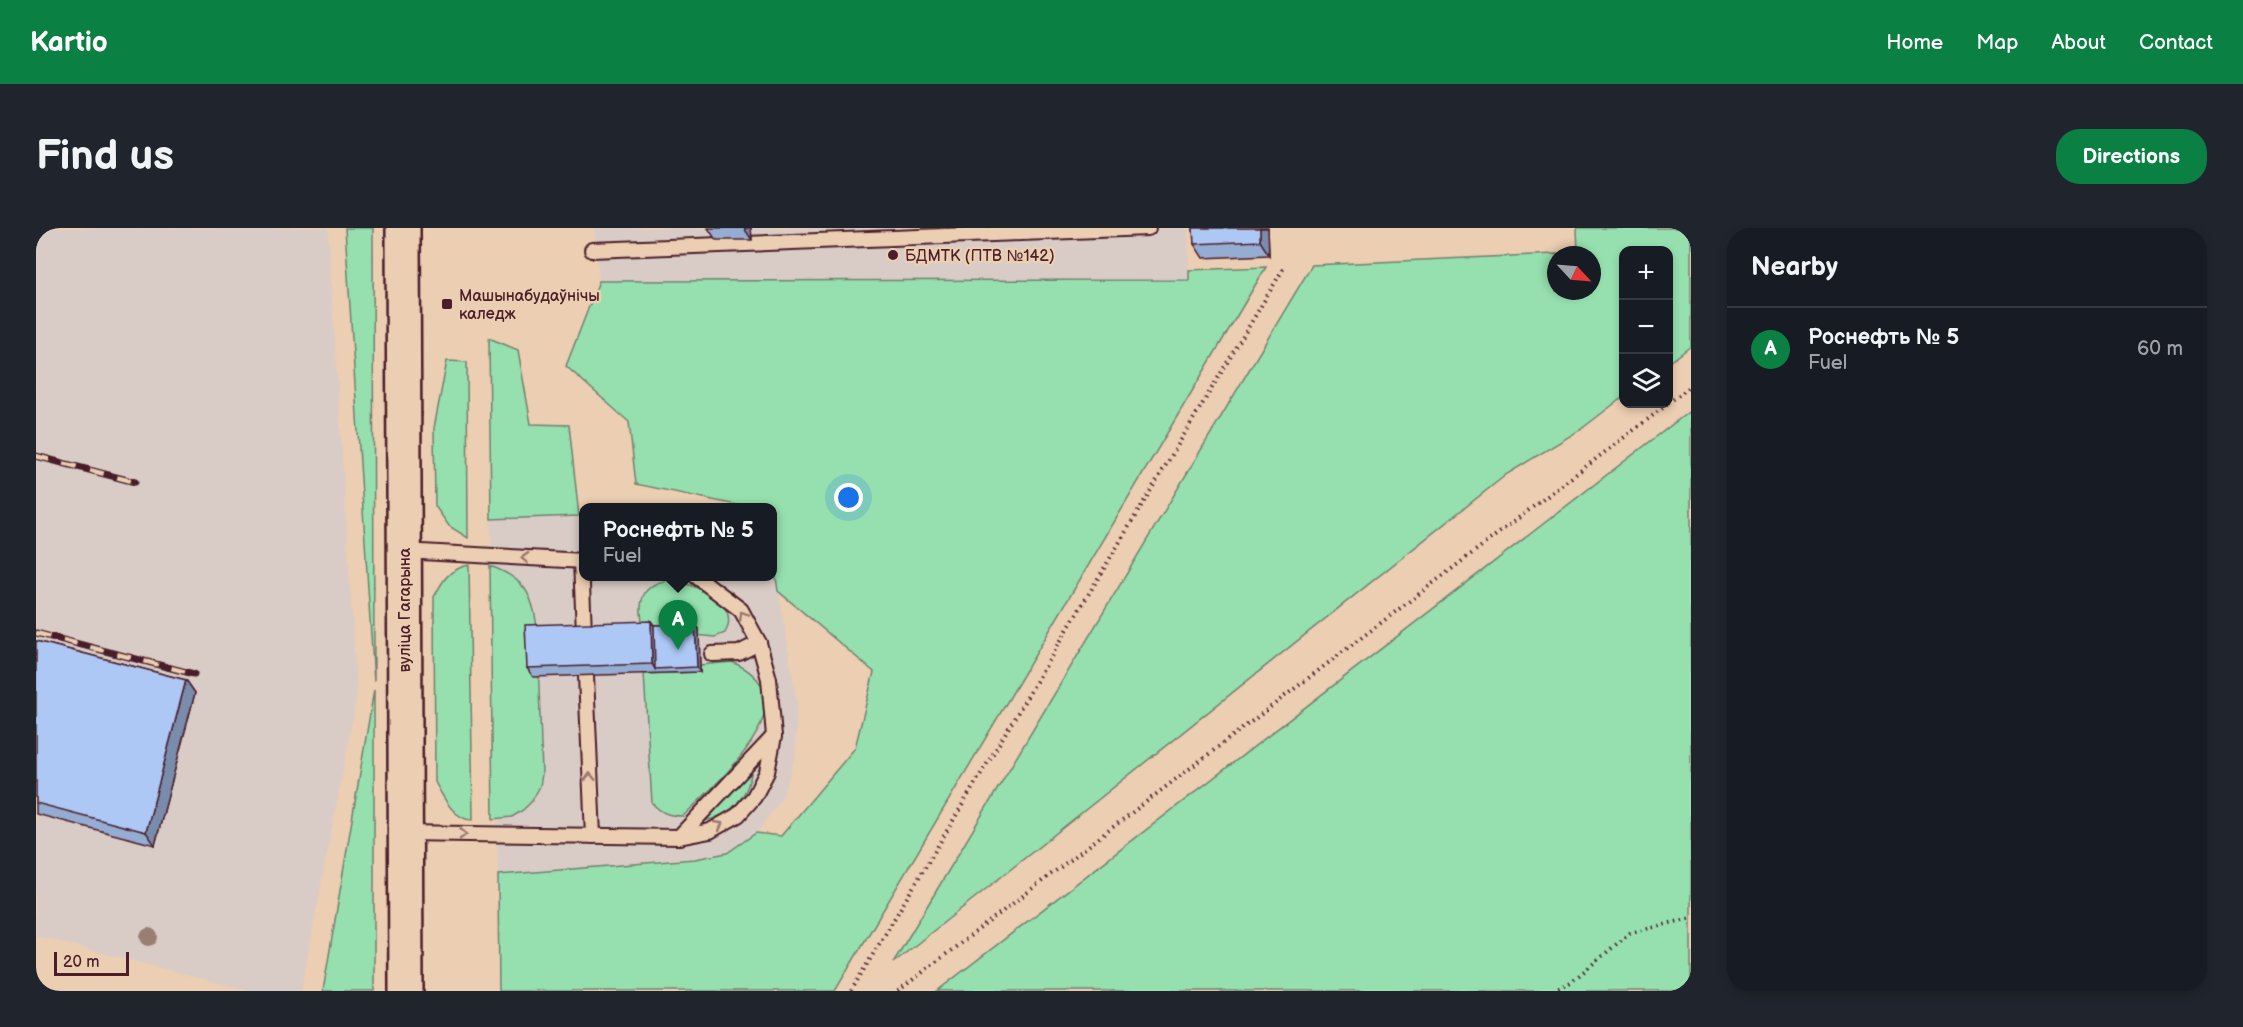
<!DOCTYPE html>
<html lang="en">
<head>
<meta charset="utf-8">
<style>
	body { margin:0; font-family:"Balsamiq Sans",sans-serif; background:#20242c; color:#f1f3f6 }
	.controls { position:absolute; right:18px; top:18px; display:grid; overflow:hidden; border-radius:12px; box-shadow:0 3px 9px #0003 }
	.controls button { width:54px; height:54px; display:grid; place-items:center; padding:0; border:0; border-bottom:2px solid #363941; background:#171b24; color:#f1f3f6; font:30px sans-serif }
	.compass { position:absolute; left:1511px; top:18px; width:54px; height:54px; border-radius:50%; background:#171b24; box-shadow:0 3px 9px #0003; rotate:116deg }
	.scale { position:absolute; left:18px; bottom:15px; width:75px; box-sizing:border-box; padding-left:6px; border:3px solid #4a1f2b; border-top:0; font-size:16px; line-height:21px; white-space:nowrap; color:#4a1f2b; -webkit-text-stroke:4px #ecceb2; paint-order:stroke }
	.you { position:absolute; left:813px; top:270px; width:21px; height:21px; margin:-15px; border:4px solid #fff; border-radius:50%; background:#1a73e8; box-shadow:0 0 0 9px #1a73e833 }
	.badge { display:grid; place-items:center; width:39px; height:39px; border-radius:50%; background:#0b8043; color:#fff; font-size:20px; font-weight:700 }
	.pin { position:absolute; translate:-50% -50px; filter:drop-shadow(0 2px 3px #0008) }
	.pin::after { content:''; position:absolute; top:32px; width:21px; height:18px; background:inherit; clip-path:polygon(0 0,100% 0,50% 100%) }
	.popup { position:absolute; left:543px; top:275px; width:198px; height:78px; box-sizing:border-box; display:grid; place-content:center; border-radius:12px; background:#171b24; filter:drop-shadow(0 2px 4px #0005); font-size:20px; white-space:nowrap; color:#9ea1a6 }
	.popup b { font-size:22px; color:#f1f3f6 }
	.popup::after { content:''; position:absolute; left:50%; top:100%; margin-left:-12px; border:12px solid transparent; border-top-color:#171b24 }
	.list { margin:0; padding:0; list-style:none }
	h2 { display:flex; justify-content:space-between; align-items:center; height:78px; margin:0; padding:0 24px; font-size:26px }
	h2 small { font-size:20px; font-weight:400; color:#9ea1a6 }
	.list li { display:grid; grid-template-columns:39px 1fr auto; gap:18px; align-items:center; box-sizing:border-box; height:84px; padding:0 24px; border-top:2px solid #363941 }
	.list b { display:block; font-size:22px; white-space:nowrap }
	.list p { margin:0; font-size:20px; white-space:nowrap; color:#9ea1a6 }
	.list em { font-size:20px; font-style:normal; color:#9ea1a6 }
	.icon { flex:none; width:33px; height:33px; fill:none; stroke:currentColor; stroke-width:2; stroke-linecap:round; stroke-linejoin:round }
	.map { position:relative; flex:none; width:1655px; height:763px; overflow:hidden; border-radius:24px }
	header { display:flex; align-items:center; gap:36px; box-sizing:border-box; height:84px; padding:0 30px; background:#0b8043; color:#fff }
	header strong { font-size:28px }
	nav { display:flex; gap:33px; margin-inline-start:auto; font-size:21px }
	.intro { display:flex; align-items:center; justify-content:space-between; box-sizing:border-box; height:144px; padding:0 36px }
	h1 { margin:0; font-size:42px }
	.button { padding:15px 27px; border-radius:24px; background:#0b8043; color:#fff; font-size:21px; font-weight:700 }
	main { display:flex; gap:36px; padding:0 36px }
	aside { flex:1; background:#171b24; border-radius:24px; box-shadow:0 3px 9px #0003 }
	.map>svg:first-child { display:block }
	.built { fill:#d9ccc6 }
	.green { fill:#96e0af; stroke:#70806d; stroke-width:1.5; fill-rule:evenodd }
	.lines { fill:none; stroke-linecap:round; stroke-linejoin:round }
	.service-casing { stroke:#4a1f2b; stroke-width:18 }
	.secondary-casing { stroke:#4a1f2b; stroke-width:38 }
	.path { stroke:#4a1f2b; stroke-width:4; stroke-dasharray:1.5 4.5; stroke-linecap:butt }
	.service { stroke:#ecceb2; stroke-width:14 }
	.secondary { stroke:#ecceb2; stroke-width:33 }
	.rail-casing { stroke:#4a1f2b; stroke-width:7 }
	.rail { stroke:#ecceb2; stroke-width:4.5; stroke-dasharray:14; stroke-linecap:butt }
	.tree { fill:#997e73 }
	.wall { fill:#95acd3; stroke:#4a1f2b; stroke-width:1.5 }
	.shaded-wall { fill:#798cac; stroke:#4a1f2b; stroke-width:1.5 }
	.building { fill:#adc8f5; stroke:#4a1f2b; stroke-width:1.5 }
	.oneway { stroke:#9b766e }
	.poi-dot { fill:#4a1f2b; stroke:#ecceb2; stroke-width:2 }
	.labels { text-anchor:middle; stroke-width:5; stroke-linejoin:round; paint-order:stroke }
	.poi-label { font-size:16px; fill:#4a1f2b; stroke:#ecceb2; text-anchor:start }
	.street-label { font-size:16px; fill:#4a1f2b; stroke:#ecceb2 }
</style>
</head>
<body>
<header>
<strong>Kartio</strong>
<nav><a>Home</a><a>Map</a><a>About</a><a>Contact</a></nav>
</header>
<div class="intro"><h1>Find us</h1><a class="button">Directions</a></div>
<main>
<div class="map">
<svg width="1655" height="763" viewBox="0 0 1655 763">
	<rect width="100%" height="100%" fill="#ecceb2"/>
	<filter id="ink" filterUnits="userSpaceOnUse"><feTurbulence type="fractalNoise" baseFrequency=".0167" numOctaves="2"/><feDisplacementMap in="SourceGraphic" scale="12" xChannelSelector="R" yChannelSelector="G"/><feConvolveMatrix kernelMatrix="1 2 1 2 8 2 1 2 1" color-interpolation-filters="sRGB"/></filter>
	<g filter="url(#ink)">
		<g class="built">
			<path d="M0,0H292L321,468L265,763H214L0,708Z"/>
			<path d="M558,0H680L716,11L715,0H1152L1153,52L563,53Z"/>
			<path d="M547,288L548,348H736L737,329L761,475L759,530L745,572L720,605L691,625L659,631L462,647L455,291Z"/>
		</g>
		<g class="green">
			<path d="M309,0H337L338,454Z"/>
			<path d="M1541,0H1655V118L1633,135L1632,22H1588L1587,169L1544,202L1471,246L857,735L1276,37L1542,25ZM1520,27H1556V63H1520Z"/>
			<path d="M1230,39L799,763H463L462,647L659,631L691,625L720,605L745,608L819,520L838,444L742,363L737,329L736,280L710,279L600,256L593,194L530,138L563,53L1153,52V42Z"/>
			<path d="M453,110L482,122L495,196L533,197L543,288L455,291Z"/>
			<path d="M411,133L431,134L432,310L413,298L399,278L398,200Z"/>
			<path d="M1655,182V763H901Z"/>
			<path d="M433,337L437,592C418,592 407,569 399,554L398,369C407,352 413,341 433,337Z"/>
			<path d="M454,338C488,350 497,366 501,400L506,546L504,558L496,573L487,582L476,589L457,591Z"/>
			<path d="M633,352C658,355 706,375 689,405L679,409L608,402C601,376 604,356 633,352Z"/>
			<path d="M696,434C781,470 682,554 647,588C633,588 625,585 616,575L608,446L664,444V437Z"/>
			<path d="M338,462V763H287Z"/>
			<path d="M716,541C712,569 696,587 668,593Z"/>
		</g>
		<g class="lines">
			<g class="service-casing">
				<g id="service">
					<path d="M556,22L1112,0"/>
					<path d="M367,323L548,333"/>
					<path d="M545,333L548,404"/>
					<path d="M676,426L703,425L723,415"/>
					<path d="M550,448L557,608"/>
					<path d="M369,605L643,609L674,603L702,587L718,569L731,544L738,508L733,451L723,415L705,382L660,348"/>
					<path d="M643,609L738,508"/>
				</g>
			</g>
			<g class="secondary-casing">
				<path id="secondary" d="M367,0L370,763"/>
			</g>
			<g class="path">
				<path d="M1632,175L1655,158"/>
				<path d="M815,763L1249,38"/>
				<path d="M862,763L1632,176"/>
				<path d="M1517,763L1535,754L1594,705L1655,690"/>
			</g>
			<use href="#service" class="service"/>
			<use href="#secondary" class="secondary"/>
			<g class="rail-casing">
				<g id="rail">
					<path d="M0,228L99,254"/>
					<path d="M0,405L158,446"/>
				</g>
			</g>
			<use href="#rail" class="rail"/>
		</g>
		<circle class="tree" cx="113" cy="709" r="9"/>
		<g class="wall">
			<path d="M672,0H715L716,12H680Z"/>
			<path d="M1157,0H1232L1233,27L1167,30L1158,16Z"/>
			<path d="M615,393L618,397L659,396L663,401L664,444L497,449L491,440Z"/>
			<path d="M0,413L150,452L159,465L119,617L0,586Z"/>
		</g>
		<g class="shaded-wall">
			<path d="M708,0H715L716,12Z"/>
			<path d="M1224,0H1232L1233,27L1224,13Z"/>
			<path d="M615,393L621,402L619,441L616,436Z"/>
			<path d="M659,396L663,401L664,444L661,439Z"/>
			<path d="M150,452L159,465L119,617L110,604Z"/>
		</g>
		<g class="building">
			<path d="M1157,0H1224V13L1158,16Z"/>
			<path d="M615,393L616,436L491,440L489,397Z"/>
			<path d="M659,396L661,439L619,441L618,397Z"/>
			<path d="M0,413L150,452L110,604L0,575Z"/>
		</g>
		<defs><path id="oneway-chevron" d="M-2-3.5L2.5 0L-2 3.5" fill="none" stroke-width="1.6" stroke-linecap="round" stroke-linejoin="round" transform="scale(1.5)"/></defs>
		<g class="oneway">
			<use href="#oneway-chevron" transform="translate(489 330) rotate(-177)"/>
			<use href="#oneway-chevron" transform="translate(707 387) rotate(-124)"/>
			<use href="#oneway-chevron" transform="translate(554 549) rotate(-92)"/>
			<use href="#oneway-chevron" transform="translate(683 597) rotate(-30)"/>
			<use href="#oneway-chevron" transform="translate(427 606) rotate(1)"/>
		</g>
	</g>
	<g class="poi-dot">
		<circle cx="857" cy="27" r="6"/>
		<rect x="405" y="70" width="12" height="12" rx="3"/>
	</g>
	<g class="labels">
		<g class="poi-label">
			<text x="869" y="33">БДМТК (ПТВ №142)</text>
			<text x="423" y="73">Машынабудаўнічы<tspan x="423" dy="18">каледж</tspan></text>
		</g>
		<g class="street-label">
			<text transform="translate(368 382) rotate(-90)" y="6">вуліца Гагарына</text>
		</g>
	</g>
</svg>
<div class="controls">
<button>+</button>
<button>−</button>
<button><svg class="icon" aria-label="layers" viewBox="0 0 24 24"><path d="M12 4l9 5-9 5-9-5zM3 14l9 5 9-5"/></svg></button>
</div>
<svg class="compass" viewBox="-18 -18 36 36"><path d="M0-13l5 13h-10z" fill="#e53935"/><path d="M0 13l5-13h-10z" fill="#9ea1a6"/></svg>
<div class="scale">20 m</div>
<div class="you"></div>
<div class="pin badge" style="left:642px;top:422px">A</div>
<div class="popup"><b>Роснефть № 5</b>Fuel</div>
</div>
<aside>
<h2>Nearby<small></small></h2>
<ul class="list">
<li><span class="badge">A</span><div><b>Роснефть № 5</b><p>Fuel</p></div><em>60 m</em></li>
</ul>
</aside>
</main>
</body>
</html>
